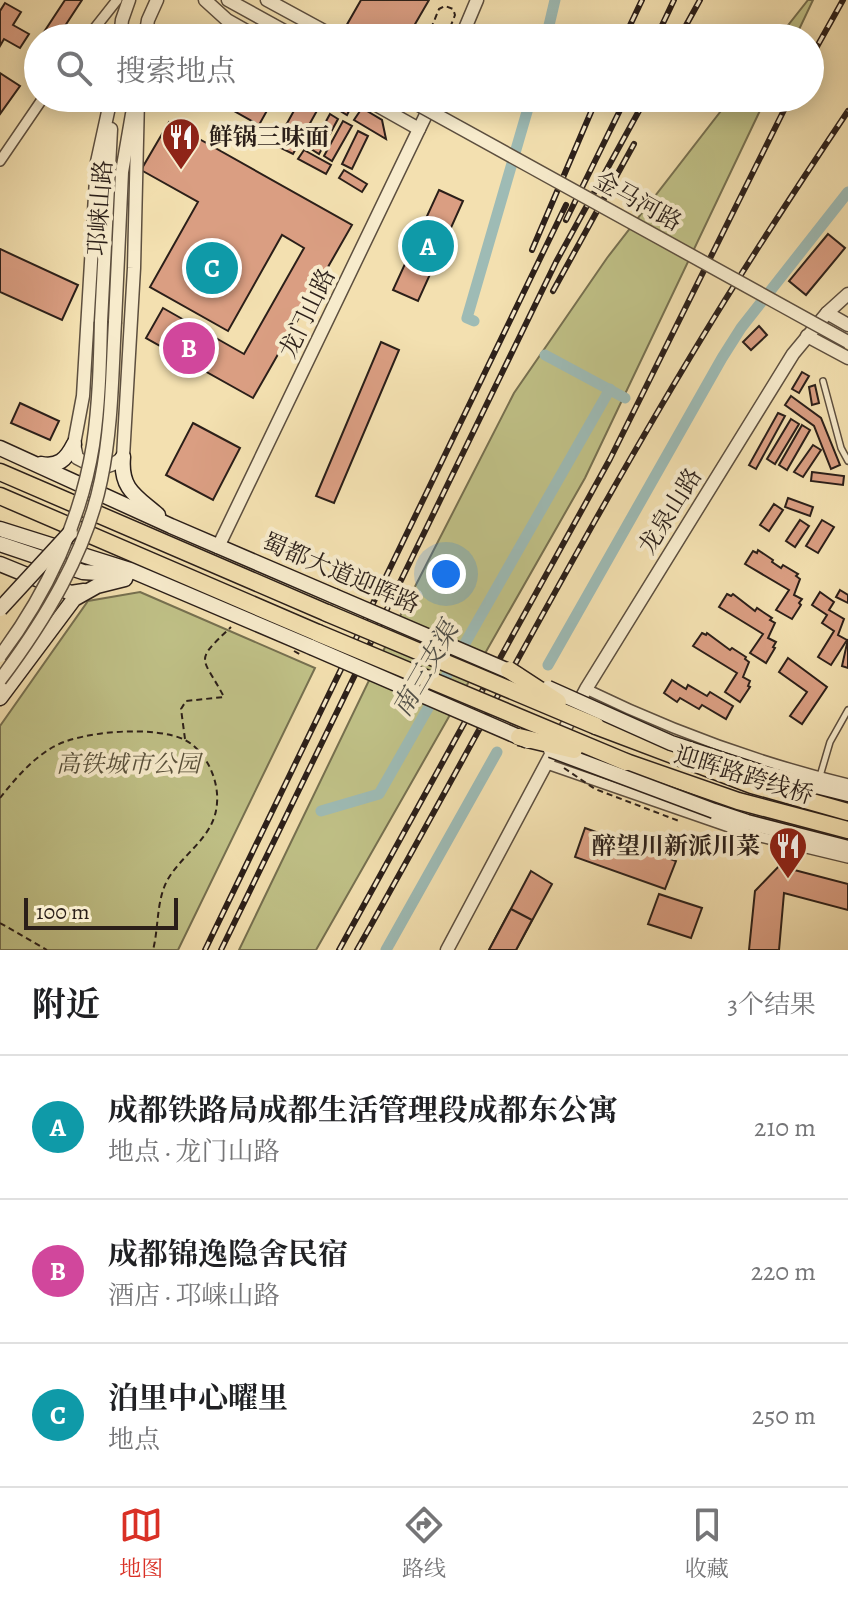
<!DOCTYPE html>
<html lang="zh">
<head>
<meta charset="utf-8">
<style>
	body { margin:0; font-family:Alegreya,"Noto Serif SC",serif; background:#f6f6f6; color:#202124 }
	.scale { position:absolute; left:24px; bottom:20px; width:154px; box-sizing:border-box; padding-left:8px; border:4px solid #2b1f19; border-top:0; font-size:22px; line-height:28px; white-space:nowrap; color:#2b1f19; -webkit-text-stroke:6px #f7ebcc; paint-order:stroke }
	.you { position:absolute; left:446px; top:574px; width:28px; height:28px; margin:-20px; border:6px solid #fff; border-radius:50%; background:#1a73e8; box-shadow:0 0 0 12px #1a73e833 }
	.badge { display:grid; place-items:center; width:52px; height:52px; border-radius:50%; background:#d93025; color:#fff; font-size:26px; font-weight:700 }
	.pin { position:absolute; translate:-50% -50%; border:4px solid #fff; box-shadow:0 2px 8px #0006 }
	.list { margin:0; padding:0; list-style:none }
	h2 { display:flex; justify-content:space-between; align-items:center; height:104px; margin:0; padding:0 32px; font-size:34px }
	h2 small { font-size:26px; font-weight:400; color:#757577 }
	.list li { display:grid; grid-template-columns:52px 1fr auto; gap:24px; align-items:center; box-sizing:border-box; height:144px; padding:0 32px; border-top:2px solid #e0e0e0 }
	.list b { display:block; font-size:30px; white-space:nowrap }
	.list p { margin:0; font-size:26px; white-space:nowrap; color:#757577 }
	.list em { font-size:26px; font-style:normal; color:#757577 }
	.icon { flex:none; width:44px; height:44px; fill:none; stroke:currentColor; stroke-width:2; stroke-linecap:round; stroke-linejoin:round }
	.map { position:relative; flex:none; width:848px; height:950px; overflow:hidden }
	.search { position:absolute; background:#fff; box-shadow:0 4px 20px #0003; left:24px; right:24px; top:24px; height:88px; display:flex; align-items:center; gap:20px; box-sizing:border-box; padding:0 28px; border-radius:44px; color:#757577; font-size:30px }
	.sheet { height:536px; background:#fff }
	nav { display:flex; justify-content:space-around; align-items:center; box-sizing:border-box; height:112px; border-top:2px solid #e0e0e0; background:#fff; font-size:22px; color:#757577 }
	nav a { display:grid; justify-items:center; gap:4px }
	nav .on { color:#d93025 }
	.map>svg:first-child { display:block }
	.green { fill:#c0c187; stroke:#767050; stroke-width:2 }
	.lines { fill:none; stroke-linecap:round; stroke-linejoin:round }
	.canal { stroke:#9ebbb5; stroke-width:11 }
	.building { fill:#da9e82; stroke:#2b1f19; stroke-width:2 }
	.service-casing { stroke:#5d4f3f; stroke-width:8 }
	.minor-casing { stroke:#5d4f3f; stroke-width:12 }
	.tertiary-casing { stroke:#5d4f3f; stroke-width:15 }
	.secondary-casing { stroke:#2b1f19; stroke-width:17 }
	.trunk-casing { stroke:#2b1f19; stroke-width:19 }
	.path { stroke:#2b1f19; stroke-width:2; stroke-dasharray:6 4; stroke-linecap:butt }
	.service { stroke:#f7ebcc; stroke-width:5 }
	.minor { stroke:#f7ebcc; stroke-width:9 }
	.tertiary { stroke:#f7ebcc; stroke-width:12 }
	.secondary { stroke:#f7ebcc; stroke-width:14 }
	.trunk { stroke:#f3e0b0; stroke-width:16 }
	.rail-casing { stroke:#2b1f19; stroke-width:6 }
	.rail { stroke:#f7ebcc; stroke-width:3; stroke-dasharray:9; stroke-linecap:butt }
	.tertiary-bridge-casing { stroke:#5d4f3f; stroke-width:15; stroke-linecap:butt }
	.secondary-bridge-casing { stroke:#2b1f19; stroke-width:17; stroke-linecap:butt }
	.trunk-bridge-casing { stroke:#2b1f19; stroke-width:19; stroke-linecap:butt }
	.path-bridge { stroke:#2b1f19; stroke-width:2; stroke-dasharray:6 4; stroke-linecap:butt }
	.tertiary-bridge { stroke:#f7ebcc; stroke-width:12 }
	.secondary-bridge { stroke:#f7ebcc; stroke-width:14 }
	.trunk-bridge { stroke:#f3e0b0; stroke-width:16 }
	.labels { text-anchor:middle; stroke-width:8; stroke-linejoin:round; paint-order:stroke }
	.poi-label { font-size:24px; font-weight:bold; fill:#2b1f19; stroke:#f7ebcc; text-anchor:start }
	.street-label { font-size:24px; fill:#2b1f19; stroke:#f7ebcc }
	.park-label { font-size:24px; font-style:italic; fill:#58503a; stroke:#f7ebcc }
	.water-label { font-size:26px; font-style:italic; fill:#4e4e48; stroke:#f7ebcc }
</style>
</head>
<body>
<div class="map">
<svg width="848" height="950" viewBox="0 0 848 950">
	<rect width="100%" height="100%" fill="#f3e0b0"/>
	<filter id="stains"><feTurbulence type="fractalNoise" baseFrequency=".0025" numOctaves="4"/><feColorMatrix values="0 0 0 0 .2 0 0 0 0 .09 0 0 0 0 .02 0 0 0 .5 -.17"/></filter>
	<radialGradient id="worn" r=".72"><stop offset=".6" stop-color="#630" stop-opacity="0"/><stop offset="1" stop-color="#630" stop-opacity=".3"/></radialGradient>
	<g class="green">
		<path d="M808,0H813L795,38H778Z"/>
		<path d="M731,98H766L585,478L316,950H239L402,612L514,393L607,258Z"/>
		<path d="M140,592L315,668L178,950H0V726L88,601Z"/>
	</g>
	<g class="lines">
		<g class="canal">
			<path d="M546,38L555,0"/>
			<path d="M474,321L467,318L531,98"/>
			<path d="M545,355L625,398"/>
			<path d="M548,665L722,358L741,328L848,192"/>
			<path d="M321,811L379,794L610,389"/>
			<path d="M386,950L497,752"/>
		</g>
	</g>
	<g class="building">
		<path d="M65,0H82L57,38H40Z"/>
		<path d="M361,0H429L407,38H362L345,28Z"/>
		<path d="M5,3L21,12L13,25L29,34L20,48L4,39L0,46V11Z"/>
		<path d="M0,73L20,86L0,114Z"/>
		<path d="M211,98H274L259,125Z"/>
		<path d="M301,98H324L293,154L275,145Z"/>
		<path d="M337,98L352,105L347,115L332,106Z"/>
		<path d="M362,108L382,120L386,139L354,120Z"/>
		<path d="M330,114L338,119L319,154L311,149Z"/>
		<path d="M343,121L352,126L332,161L324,156Z"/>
		<path d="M169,122L352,225L253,398L146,338L163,308L244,354L304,248L282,235L228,331L150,287L198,202L141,170Z"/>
		<path d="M358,131L368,136L352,169L342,164Z"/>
		<path d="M304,150L331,165L326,174L298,159Z"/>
		<path d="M344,170L367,184L362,192L339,178Z"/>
		<path d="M439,190L463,201L418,301L393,290Z"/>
		<path d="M828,234L845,248L806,295L789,281Z"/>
		<path d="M0,249L78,285L62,320L0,292Z"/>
		<path d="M759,326L767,335L751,350L743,342Z"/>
		<path d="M381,342L399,350L334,503L316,496Z"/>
		<path d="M802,372L809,376L799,393L792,389Z"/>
		<path d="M815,385L819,403L812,405L809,387Z"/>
		<path d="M791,396L821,418L840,465L831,469L814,426L785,405Z"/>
		<path d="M20,403L59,421L50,440L11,423Z"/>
		<path d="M778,413L785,416L756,469L749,465Z"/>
		<path d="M791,419L799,424L775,464L767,459Z"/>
		<path d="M193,423L240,448L213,500L166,475Z"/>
		<path d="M802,425L810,430L787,470L779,465Z"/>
		<path d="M813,445L821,450L803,477L794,472Z"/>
		<path d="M812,472L844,476L843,485L811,481Z"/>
		<path d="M788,498L813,507L810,516L785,507Z"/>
		<path d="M774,504L783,510L769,531L760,525Z"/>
		<path d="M800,520L809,526L795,547L786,541Z"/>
		<path d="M822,520L834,527L818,553L806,546Z"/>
		<path d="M758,550L773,560L772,562L781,568L783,565L798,574L796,576L800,579L794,595L802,599L799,603L801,605L792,619L776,610L789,590L745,564L753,551L757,553Z"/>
		<path d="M840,590L848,595V603L836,597Z"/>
		<path d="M820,592L834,602L829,610L844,619L838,635L847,640L831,665L818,657L834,631L822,623L827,615L812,605Z"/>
		<path d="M727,594L731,596L733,594L755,611L757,608L772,618L770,620L775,623L768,638L776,642L773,647L775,648L766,663L750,653L763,634L719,607Z"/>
		<path d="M702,633L706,635L707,633L730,650L732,648L746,657L745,659L749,662L743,677L750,681L748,686L750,687L740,702L725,692L737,673L693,646Z"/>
		<path d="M848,639V668L842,666Z"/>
		<path d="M788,658L827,687L802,724L790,716L807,692L779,672Z"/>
		<path d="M672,680L686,689L688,685L707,696L710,692L733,706L726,719L702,705L699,709L680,698L677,702L664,693Z"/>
		<path d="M585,828L676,861L665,889L575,857Z"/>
		<path d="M779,866L848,884V910L784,893L779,950H749L755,891Z"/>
		<path d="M531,871L552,884L516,950H489Z"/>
		<path d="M659,894L702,908L691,938L648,924Z"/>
		<path d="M511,909L532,920L516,950H489Z"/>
	</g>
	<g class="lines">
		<g class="service-casing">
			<g id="service">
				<path d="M823,381L841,448L848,461"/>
				<path d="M820,776L830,742L848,710"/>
			</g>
		</g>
		<g class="minor-casing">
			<g id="minor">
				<path d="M87,38L117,0"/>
				<path d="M0,161L43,98"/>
				<path d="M586,689C670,730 757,762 848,784"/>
				<path d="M547,764L752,835L848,858"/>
			</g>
		</g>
		<g class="tertiary-casing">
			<g id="tertiary">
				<path d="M205,0L227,20L259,38"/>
				<path d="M228,0L297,38"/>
				<path d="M267,0L337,38"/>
				<path d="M120,38L122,20L129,0"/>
				<path d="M145,38L148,20L157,0"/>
				<path d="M461,38L477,0"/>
				<path d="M111,98L97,162L83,396L74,444L77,458C95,468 107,472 123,457L134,268L138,98"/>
				<path d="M364,98L419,129"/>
				<path d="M827,313L848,325"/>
				<path d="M101,322L111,129"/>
				<path d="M115,322L122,172L132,114"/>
				<path d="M807,336L848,358"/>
				<path d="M218,547L434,98"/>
				<path d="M447,950L586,689L793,354L827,313L848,294"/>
			</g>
		</g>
		<g class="secondary-casing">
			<g id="secondary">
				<path d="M0,448L171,526L334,596"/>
				<path d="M123,457C120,489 136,496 158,515"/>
				<path d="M41,464C58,467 66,460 74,444"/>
				<path d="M0,529L130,570L311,647"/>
				<path d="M0,544L83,572L127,575"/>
				<path d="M0,564L71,593L84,591"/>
				<path d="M0,698L74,599L97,586L125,579"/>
				<path d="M760,772L848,794"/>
				<path d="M714,811L747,822L848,848"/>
			</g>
		</g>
		<g class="trunk-casing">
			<g id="trunk">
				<path d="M0,472L327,613"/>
				<path d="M0,496L318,633"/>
				<path d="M596,726L752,785L848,812"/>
				<path d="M626,762L738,801L848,830"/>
			</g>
		</g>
		<g class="path">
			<path d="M427,38L439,9L445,6L453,9L455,15L446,38"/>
			<path d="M185,739L181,709L186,701L224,697C202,655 193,663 231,627"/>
			<path d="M0,798C15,779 32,759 53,747C81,731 155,725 185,740C206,751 219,780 217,803C215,837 184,852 168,879C156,900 159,927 153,950"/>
			<path d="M0,923L47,950"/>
		</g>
		<use href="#service" class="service"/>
		<use href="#minor" class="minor"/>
		<use href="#tertiary" class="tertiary"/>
		<use href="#secondary" class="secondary"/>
		<use href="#trunk" class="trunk"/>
		<g class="rail-casing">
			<g id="rail">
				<path d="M624,38L642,0"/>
				<path d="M656,38L674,0"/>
				<path d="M679,38L700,0"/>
				<path d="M810,59L843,0"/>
				<path d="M566,220L626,98"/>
				<path d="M532,250L597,98"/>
				<path d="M553,291L634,144"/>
				<path d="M205,950L566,205"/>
				<path d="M221,950L556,262L646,98"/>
				<path d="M339,950L610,459L790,98"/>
				<path d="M357,950C477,738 589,521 717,313C759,245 803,178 848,111"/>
			</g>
		</g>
		<use href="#rail" class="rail"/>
		<g class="tertiary-bridge-casing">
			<g id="tertiary-bridge">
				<path d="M406,98L848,342"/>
				<path d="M0,656C46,595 81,521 93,445C99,404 100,363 101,322"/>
				<path d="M0,680C45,620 86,553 101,480C112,428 112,374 115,322"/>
			</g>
		</g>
		<g class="secondary-bridge-casing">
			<g id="secondary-bridge">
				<path d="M334,596L518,675"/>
				<path d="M0,609L70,533"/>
				<path d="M311,647L528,741"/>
				<path d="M548,688L671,743L760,772"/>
				<path d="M551,750L714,811"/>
			</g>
		</g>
		<g class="trunk-bridge-casing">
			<g id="trunk-bridge">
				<path d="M327,613L596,726"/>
				<path d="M318,633L626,762"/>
				<path d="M509,670L558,702"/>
				<path d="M519,737L574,750"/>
			</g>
		</g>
		<g class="path-bridge">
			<path d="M294,651L301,655"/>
			<path d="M564,768L595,789L679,821"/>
		</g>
		<use href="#tertiary-bridge" class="tertiary-bridge"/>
		<use href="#secondary-bridge" class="secondary-bridge"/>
		<use href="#trunk-bridge" class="trunk-bridge"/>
	</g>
	<defs>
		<g id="restaurant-pin" transform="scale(2)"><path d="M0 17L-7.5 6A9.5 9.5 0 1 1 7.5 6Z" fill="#8f2418" stroke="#f7ebcc"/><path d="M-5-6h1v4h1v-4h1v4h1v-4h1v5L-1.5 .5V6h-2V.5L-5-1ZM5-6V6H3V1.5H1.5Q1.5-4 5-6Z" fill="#fff"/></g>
	</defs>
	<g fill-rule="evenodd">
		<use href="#restaurant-pin" x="181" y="137"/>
		<use href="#restaurant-pin" x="788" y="846"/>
	</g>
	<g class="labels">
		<g class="poi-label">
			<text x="209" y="145">鲜锅三味面</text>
			<text x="760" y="854" text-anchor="end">醉望川新派川菜</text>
		</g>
		<g class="street-label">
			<text transform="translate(638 201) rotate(29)" y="8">金马河路</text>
			<text transform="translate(100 208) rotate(-86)" y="8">邛崃山路</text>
			<text transform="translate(307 313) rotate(-64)" y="8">龙门山路</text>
			<text transform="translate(670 511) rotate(-58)" y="8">龙泉山路</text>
			<text transform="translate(341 573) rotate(23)" y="8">蜀都大道迎晖路</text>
			<text transform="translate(744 775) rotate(17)" y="8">迎晖路跨线桥</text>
		</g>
		<g class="park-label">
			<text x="128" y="772">高铁城市公园</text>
		</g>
		<g class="water-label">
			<text transform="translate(425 669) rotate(-60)" y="9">南三支渠</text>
		</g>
	</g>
	<rect width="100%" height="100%" filter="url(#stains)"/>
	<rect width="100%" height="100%" fill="url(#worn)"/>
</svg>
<div class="scale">100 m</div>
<div class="you"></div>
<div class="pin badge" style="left:428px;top:246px;background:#0f9aa8">A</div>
<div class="pin badge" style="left:189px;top:348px;background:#d1479c">B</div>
<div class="pin badge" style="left:212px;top:268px;background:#0f9aa8">C</div>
<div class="search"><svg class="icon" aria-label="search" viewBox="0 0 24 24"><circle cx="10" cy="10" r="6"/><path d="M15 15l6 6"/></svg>搜索地点</div>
</div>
<section class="sheet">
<h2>附近<small>3个结果</small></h2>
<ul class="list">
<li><span class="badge" style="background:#0f9aa8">A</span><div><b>成都铁路局成都生活管理段成都东公寓</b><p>地点 · 龙门山路</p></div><em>210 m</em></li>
<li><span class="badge" style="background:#d1479c">B</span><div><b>成都锦逸隐舍民宿</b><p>酒店 · 邛崃山路</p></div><em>220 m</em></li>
<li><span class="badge" style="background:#0f9aa8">C</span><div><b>泊里中心曜里</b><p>地点</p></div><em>250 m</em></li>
</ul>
</section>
<nav>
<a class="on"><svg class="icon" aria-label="map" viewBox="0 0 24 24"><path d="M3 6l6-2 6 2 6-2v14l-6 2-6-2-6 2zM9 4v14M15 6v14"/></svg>地图</a>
<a><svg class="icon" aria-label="directions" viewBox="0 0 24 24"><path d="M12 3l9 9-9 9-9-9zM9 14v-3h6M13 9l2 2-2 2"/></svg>路线</a>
<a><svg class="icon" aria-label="saved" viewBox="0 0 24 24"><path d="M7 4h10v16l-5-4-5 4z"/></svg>收藏</a>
</nav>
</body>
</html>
